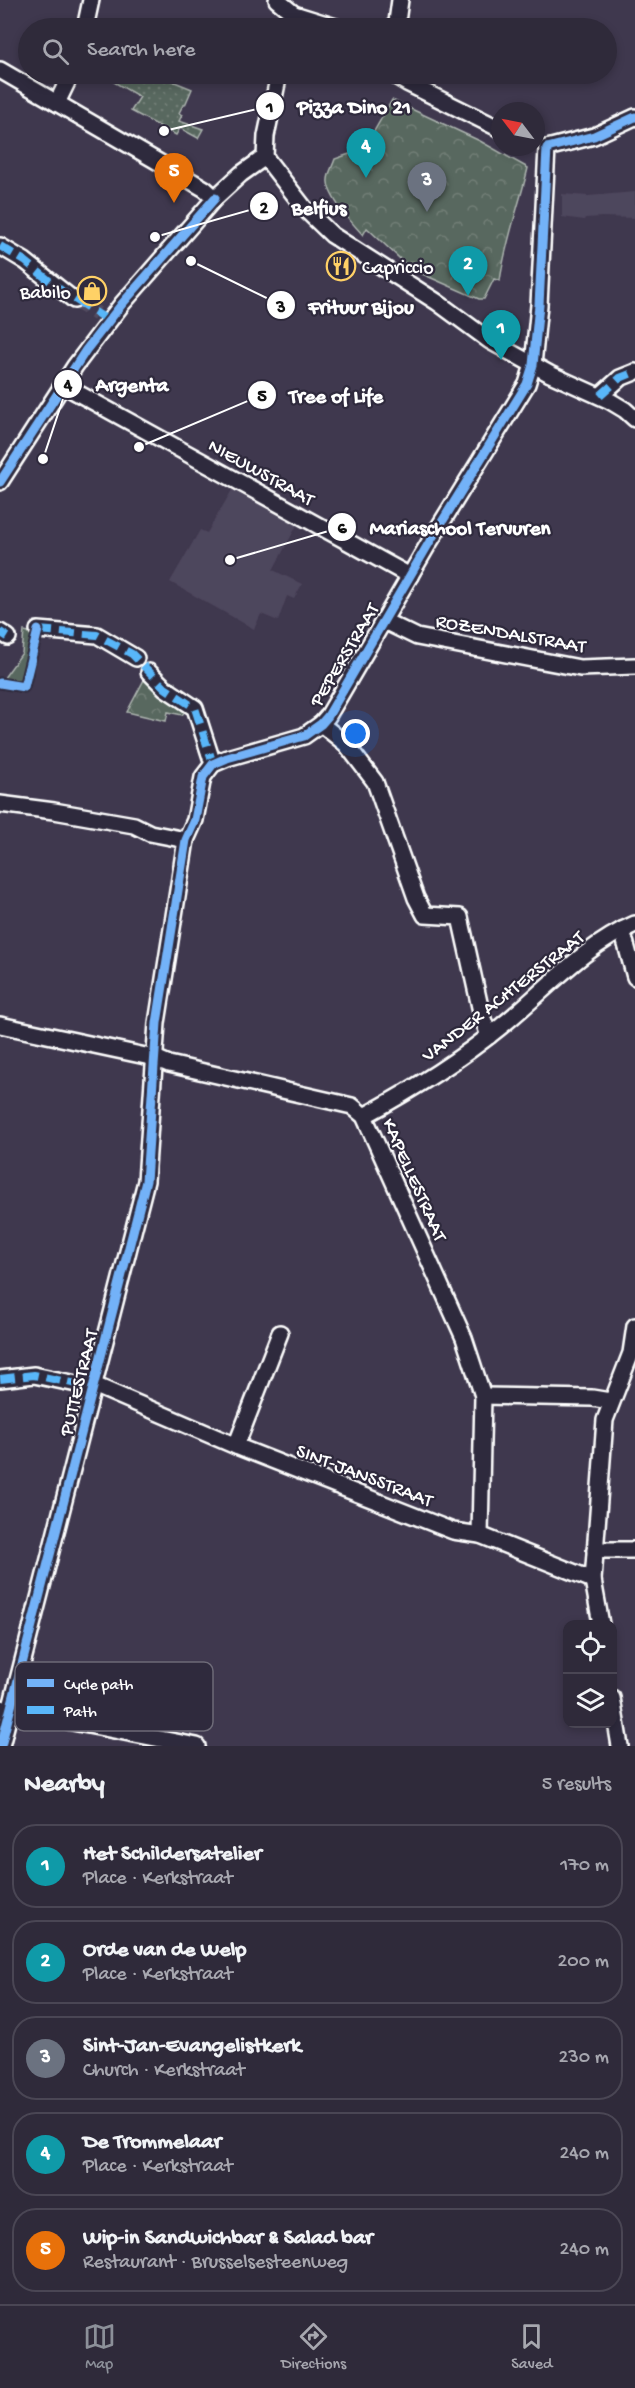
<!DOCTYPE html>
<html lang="en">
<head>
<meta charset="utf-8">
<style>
	body { margin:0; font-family:"Gochi Hand",sans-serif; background:#3b3645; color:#f1f3f6 }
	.controls { position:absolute; right:18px; bottom:18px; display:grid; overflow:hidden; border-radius:12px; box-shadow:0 3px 9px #0003 }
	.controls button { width:54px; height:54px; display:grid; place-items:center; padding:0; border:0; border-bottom:2px solid #4a4654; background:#2f2a3a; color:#f1f3f6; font:30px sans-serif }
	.compass { position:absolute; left:491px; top:102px; width:54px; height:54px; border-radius:50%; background:#2f2a3a; box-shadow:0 3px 9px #0003; rotate:302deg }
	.you { position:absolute; left:356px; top:734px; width:21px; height:21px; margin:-15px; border:4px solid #fff; border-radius:50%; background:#1a73e8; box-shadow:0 0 0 9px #1a73e833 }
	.badge { display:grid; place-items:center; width:39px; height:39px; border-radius:50%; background:#8c9099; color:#fff; font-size:20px; font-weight:700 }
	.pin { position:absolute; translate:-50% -50px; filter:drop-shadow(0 2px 3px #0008) }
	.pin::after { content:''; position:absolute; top:32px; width:21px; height:18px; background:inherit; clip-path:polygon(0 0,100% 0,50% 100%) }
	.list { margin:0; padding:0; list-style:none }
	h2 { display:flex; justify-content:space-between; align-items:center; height:78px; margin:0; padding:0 24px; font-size:26px }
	h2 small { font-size:20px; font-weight:400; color:#a7a7af }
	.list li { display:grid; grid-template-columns:39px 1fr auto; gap:18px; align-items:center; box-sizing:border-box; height:84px; margin:0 12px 12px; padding:0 12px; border:2px solid #4a4654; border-radius:24px }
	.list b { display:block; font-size:22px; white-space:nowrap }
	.list p { margin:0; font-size:20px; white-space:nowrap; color:#a7a7af }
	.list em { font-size:20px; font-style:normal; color:#a7a7af }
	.icon { flex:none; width:33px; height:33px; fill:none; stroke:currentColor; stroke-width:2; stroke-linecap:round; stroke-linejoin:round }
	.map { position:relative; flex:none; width:635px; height:1746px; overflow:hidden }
	.search { position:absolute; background:#2f2a3a; box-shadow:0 3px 9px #0003; left:18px; right:18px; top:18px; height:66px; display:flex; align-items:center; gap:15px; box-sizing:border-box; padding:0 21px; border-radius:33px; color:#a7a7af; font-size:22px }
	.sheet { height:558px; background:#2f2a3a }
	nav { display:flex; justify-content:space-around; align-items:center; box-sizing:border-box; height:84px; border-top:2px solid #4a4654; background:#2f2a3a; font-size:16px; color:#a7a7af }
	nav a { display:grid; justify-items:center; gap:3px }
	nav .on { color:#8c9099 }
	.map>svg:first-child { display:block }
	.built { fill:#4e465d }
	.grass { fill:#59685f; stroke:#acb4af; stroke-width:1.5 }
	.forest { fill:url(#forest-crowns); stroke:#acb4af; stroke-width:1.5 }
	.garden { fill:url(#garden-dots); stroke:#acb4af; stroke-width:1.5 }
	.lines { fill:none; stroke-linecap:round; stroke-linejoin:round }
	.minor-tunnel { stroke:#524c60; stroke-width:15; stroke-dasharray:15 8; stroke-linecap:butt }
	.minor-casing { stroke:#fff; stroke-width:20 }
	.minor { stroke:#2f2a3d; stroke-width:15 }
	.quiet { stroke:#59b6f9; stroke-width:8; stroke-dasharray:15 8; stroke-linecap:butt }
	.cycleway-casing { stroke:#2f2a3d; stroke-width:13 }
	.cycleway { stroke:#73b2f8; stroke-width:9 }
	.labels { text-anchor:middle; stroke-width:4.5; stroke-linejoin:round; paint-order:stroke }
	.poi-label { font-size:20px; fill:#fff; stroke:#2f2a3d; text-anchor:start }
	.street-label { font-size:20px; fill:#fff; stroke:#2f2a3d }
	.key { fill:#2f2a3d; stroke:#6d6a77; stroke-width:1.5 }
	.key-label { font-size:16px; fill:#fff }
	.leader { fill:none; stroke:#fff; stroke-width:2 }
	.callout-dot { fill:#fff; stroke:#2f2a3d; stroke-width:2 }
	.mark-label { font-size:18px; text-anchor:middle; font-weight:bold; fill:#111 }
	.callout-label { font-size:21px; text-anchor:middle; font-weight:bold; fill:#fff; stroke:#2f2a3d; stroke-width:4.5; stroke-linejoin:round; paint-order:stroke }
</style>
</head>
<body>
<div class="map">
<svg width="635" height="1746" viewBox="0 0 635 1746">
	<defs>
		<pattern id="forest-crowns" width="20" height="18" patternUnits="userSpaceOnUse" patternTransform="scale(1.5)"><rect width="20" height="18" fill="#59685f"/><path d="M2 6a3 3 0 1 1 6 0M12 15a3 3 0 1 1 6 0" fill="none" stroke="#727f77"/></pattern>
		<pattern id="garden-dots" width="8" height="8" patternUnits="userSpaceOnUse" patternTransform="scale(1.5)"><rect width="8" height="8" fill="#59685f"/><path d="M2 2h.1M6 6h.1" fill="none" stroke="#727f77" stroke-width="1.8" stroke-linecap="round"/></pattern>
	</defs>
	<rect width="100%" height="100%" fill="#3f384e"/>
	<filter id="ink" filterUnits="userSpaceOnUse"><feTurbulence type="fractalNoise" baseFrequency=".0167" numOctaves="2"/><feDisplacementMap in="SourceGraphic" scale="12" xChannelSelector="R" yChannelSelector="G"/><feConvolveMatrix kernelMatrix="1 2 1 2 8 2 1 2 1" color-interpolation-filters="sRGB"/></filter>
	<g filter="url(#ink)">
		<g class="built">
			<path d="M635,192V218L602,217L585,218L584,220L562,217V194L588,196Z"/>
			<path d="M232,490L297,525L273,570L302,584L294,599L287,596L278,621L261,614L254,629L170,582L200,530L207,533Z"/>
		</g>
		<path class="grass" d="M24,631L34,633L22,685L1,682L22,653Z"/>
		<g class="forest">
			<path d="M392,100L480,141L528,168C519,206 505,243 500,281L494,279L484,299H479L411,269L367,228L363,235C352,223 329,198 328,182C327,175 333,166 335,159L358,151L373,133Z"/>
			<path d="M153,669L176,683L170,694L186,710L182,715L168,712L166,721L127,712L145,678Z"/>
		</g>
		<path class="garden" d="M100,74H155L192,89L185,105H183L179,113L182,115L179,121L203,129L198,138L180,128L176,135L131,111L140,97Z"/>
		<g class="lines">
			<path class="minor-tunnel" d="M74,300L97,314"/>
			<g class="minor-casing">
				<g id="minor">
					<path d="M277,0L294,14L339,28"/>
					<path d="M85,28L91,0"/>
					<path d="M289,28L294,14"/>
					<path d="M393,28L397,22L400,0"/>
					<path d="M0,70L205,189L215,198"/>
					<path d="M392,74L407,83L500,129"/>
					<path d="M57,103L71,74"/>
					<path d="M547,148L594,136L635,117"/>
					<path d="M265,157L306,210L332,235L437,302L490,341L550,374L610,401L625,410L635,419"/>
					<path d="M265,157L266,136L279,74"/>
					<path d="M0,246L25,261L74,300"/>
					<path d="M63,385L410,576"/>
					<path d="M600,396L620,378L635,372"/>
					<path d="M0,482L75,366L122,304L215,198L241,174L265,157"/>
					<path d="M384,621L417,637L580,668L635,666"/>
					<path d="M38,630L97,635L136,658"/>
					<path d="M0,632L8,637"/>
					<path d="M149,672L165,688L195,708L213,764"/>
					<path d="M321,724L346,744L375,782L416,898L425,915L460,917L482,1016L489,1036"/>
					<path d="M0,804L54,811L134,825L150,833L186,840"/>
					<path d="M622,930L635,977"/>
					<path d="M0,1025L155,1058L169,1064L352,1106L364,1116L464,1338L483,1396L480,1535"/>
					<path d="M364,1116C412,1090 457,1062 499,1028C543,993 583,946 635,924"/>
					<path d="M0,1379L34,1375L86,1386L94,1385L236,1446L453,1531L480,1535L593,1580"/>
					<path d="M483,1396L592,1398L610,1401"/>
					<path d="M236,1446L280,1333"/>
					<path d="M595,1550H635"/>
					<path d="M601,1624L593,1580L605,1420L631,1353L635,1326"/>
					<path d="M612,1698L620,1746"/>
					<path d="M0,1708L197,1746"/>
					<path d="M1,1746L146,1181L157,1023L186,840L195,820L203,777L213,764L227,758L304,736L321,724L328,716L429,543L527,384L533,365L539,305L547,148"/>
				</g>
			</g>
			<use href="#minor" class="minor"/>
			<g class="quiet">
				<path d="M0,246L25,261L62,291L109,321"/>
				<path d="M600,396L620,378L635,372"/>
				<path d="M38,630L97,635L132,654L165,688L195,708L213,764"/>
				<path d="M0,632L8,637"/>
				<path d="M0,1379L34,1375L86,1386L94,1385"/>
			</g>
			<g class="cycleway-casing">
				<g id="cycleway">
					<path d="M547,148L594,136L635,117"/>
					<path d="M0,482L86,350L122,304L215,198"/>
					<path d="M0,683L24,687L38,630"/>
					<path d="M1,1746L146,1181L157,1023L186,840L195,820L203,777L213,764L227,758L304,736L321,724L328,716L429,543L527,384L533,365L539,305L547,148"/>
				</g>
			</g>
			<use href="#cycleway" class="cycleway"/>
		</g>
	</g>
	<defs>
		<g id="restaurant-ring" transform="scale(1.5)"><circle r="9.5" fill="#2f2a3d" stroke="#ffd166" stroke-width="1.5"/><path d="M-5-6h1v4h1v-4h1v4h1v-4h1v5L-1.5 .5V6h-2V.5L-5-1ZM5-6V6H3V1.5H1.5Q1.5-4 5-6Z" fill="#ffd166"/></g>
		<g id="shop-ring" transform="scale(1.5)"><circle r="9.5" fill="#2f2a3d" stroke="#ffd166" stroke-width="1.5"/><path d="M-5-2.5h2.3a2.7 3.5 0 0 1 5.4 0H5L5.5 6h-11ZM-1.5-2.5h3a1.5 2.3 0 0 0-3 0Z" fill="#ffd166"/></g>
	</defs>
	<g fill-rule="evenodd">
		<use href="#restaurant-ring" x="341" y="266"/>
		<use href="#shop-ring" x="92" y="291"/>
	</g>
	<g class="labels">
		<g class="poi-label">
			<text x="362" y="273">Capriccio</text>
			<text x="71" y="298" text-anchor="end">Babilo</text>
		</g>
		<g class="street-label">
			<text transform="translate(262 471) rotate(29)" y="7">NIEUWSTRAAT</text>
			<text transform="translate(511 632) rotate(10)" y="7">ROZENDALSTRAAT</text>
			<text transform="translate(343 654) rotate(-59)" y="7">PEPERSTRAAT</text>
			<text transform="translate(502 995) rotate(-38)" y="7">VANDER ACHTERSTRAAT</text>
			<text transform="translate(416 1179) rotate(66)" y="7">KAPELLESTRAAT</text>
			<text transform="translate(77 1382) rotate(-76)" y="7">PUTTESTRAAT</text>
			<text transform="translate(365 1474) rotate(21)" y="7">SINT-JANSSTRAAT</text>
		</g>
	</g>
	<rect x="15" y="1662" width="198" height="69" rx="9" class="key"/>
	<rect x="27" y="1679" width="27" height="8" fill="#73b2f8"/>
	<rect x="27" y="1706" width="27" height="8" fill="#59b6f9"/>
	<g class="key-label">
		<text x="64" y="1689">Cycle path</text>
		<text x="64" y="1716">Path</text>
	</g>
	<path class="leader" d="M164 131L270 106M155 237L264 206M191 261L281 305M43 459L68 384M139 447L262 395M230 560L342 527"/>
	<g class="callout-dot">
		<circle cx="164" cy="131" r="6"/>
		<circle cx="155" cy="237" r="6"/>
		<circle cx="191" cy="261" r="6"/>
		<circle cx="43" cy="459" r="6"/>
		<circle cx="139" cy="447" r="6"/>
		<circle cx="230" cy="560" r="6"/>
		<circle cx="270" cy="106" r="15"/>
		<circle cx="264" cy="206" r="15"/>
		<circle cx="281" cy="305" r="15"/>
		<circle cx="68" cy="384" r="15"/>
		<circle cx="262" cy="395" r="15"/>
		<circle cx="342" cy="527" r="15"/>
	</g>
	<g class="mark-label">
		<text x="270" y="112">1</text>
		<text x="264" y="213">2</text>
		<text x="281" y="312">3</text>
		<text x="68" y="390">4</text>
		<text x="262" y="401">5</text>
		<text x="342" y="533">6</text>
	</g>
	<g class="callout-label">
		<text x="354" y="113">Pizza Dino 21</text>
		<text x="319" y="214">Belfius</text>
		<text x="361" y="313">Frituur Bijou</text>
		<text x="132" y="391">Argenta</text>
		<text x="336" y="402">Tree of Life</text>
		<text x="460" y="534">Mariaschool Tervuren</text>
	</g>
</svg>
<div class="controls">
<button><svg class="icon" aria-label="locate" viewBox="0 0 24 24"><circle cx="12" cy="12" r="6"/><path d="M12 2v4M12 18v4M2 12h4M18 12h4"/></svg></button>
<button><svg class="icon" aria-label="layers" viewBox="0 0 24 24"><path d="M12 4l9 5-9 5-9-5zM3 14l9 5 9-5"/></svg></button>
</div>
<svg class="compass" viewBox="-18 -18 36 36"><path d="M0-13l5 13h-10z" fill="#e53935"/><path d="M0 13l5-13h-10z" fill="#a7a7af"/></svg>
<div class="you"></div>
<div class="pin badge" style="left:501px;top:360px;background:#0f9aa8">1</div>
<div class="pin badge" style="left:468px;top:296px;background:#0f9aa8">2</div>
<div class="pin badge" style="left:427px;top:212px;background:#6b7280">3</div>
<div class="pin badge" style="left:366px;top:178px;background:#0f9aa8">4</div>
<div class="pin badge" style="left:174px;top:203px;background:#e8710a">5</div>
<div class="search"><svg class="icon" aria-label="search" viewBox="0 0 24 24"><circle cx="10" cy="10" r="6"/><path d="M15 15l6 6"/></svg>Search here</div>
</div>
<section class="sheet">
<h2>Nearby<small>5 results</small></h2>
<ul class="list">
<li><span class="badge" style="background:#0f9aa8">1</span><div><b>Het Schildersatelier</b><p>Place · Kerkstraat</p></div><em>170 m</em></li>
<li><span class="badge" style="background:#0f9aa8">2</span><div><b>Orde van de Welp</b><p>Place · Kerkstraat</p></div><em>200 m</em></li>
<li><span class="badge" style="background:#6b7280">3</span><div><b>Sint-Jan-Evangelistkerk</b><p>Church · Kerkstraat</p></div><em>230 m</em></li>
<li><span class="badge" style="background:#0f9aa8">4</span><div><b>De Trommelaar</b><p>Place · Kerkstraat</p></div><em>240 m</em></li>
<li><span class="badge" style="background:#e8710a">5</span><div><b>Wip-in Sandwichbar &amp; Salad bar</b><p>Restaurant · Brusselsesteenweg</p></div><em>240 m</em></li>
</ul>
</section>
<nav>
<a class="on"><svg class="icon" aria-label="map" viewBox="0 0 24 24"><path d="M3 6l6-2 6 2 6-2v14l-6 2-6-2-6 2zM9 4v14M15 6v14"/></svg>Map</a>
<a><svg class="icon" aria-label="directions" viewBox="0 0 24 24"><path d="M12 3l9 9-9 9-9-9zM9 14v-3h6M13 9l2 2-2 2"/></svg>Directions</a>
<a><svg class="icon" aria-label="saved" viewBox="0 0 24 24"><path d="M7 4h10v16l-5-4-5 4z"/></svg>Saved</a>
</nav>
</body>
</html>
